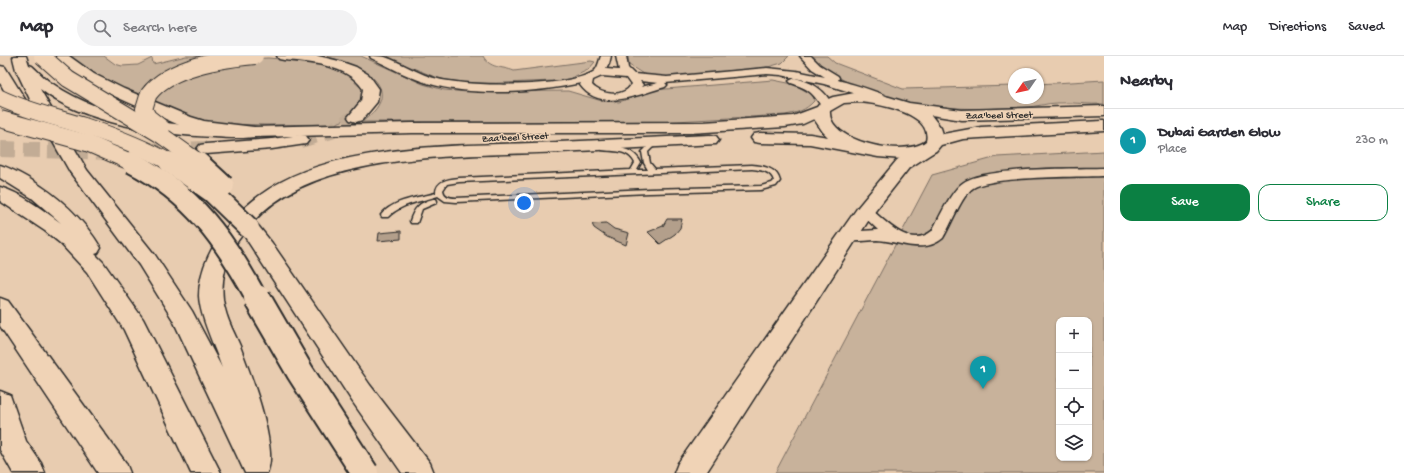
<!DOCTYPE html>
<html lang="en">
<head>
<meta charset="utf-8">
<style>
	body { margin:0; font-family:"Gochi Hand",sans-serif; background:#f2f2f3; color:#2b2b33 }
	.controls { position:absolute; right:12px; bottom:12px; display:grid; overflow:hidden; border-radius:8px; box-shadow:0 1px 3px #0004 }
	.controls button { width:36px; height:36px; display:grid; place-items:center; padding:0; border:0; border-bottom:1px solid #e1e1e2; background:#fff; color:#2b2b33; font:20px sans-serif }
	.compass { position:absolute; left:1008px; top:12px; width:36px; height:36px; border-radius:50%; background:#fff; box-shadow:0 1px 3px #0004; rotate:236deg }
	.you { position:absolute; left:524px; top:147px; width:14px; height:14px; margin:-10px; border:3px solid #fff; border-radius:50%; background:#1a73e8; box-shadow:0 0 0 6px #1a73e833 }
	.badge { display:grid; place-items:center; width:26px; height:26px; border-radius:50%; background:#0b8043; color:#fff; font-size:13px; font-weight:700 }
	.pin { position:absolute; translate:-50% -33px; filter:drop-shadow(0 1px 2px #0008) }
	.pin::after { content:''; position:absolute; top:21px; width:14px; height:12px; background:inherit; clip-path:polygon(0 0,100% 0,50% 100%) }
	.list { margin:0; padding:0; list-style:none }
	h2 { display:flex; justify-content:space-between; align-items:center; height:52px; margin:0; padding:0 16px; font-size:17px }
	h2 small { font-size:13px; font-weight:400; color:#7c7c81 }
	.list li { display:grid; grid-template-columns:26px 1fr auto; gap:12px; align-items:center; box-sizing:border-box; height:64px; padding:0 16px; border-top:1px solid #e1e1e2 }
	.list b { display:block; font-size:15px; white-space:nowrap }
	.list p { margin:0; font-size:13px; white-space:nowrap; color:#7c7c81 }
	.list em { font-size:13px; font-style:normal; color:#7c7c81 }
	.actions { display:flex; gap:8px; padding:12px 16px }
	.actions a { flex:1; padding:9px 0; border:1px solid #0b8043; border-radius:12px; text-align:center; font-size:14px; color:#0b8043 }
	.actions .main { background:#0b8043; color:#fff }
	.icon { flex:none; width:22px; height:22px; fill:none; stroke:currentColor; stroke-width:2; stroke-linecap:round; stroke-linejoin:round }
	.map { position:relative; flex:none; width:1104px; height:417px; overflow:hidden }
	header { display:flex; align-items:center; gap:24px; box-sizing:border-box; height:56px; padding:0 20px; background:#fff; border-bottom:1px solid #e1e1e2 }
	header strong { font-size:19px }
	nav { display:flex; gap:22px; margin-inline-start:auto; font-size:14px }
	.search { width:280px; height:36px; background:#f2f2f3; display:flex; align-items:center; gap:10px; box-sizing:border-box; padding:0 14px; border-radius:22px; color:#7c7c81; font-size:15px }
	main { display:flex }
	aside { flex:1; background:#fff }
	.map>svg:first-child { display:block }
	.green { fill:#c8b29b; stroke:#7a6e63; fill-rule:evenodd }
	.building { fill:#b39f8b; stroke:#2b2b2b }
	.lines { fill:none; stroke-linecap:round; stroke-linejoin:round }
	.highway-tunnel { stroke:#c2ac95; stroke-width:16; stroke-dasharray:16 8; stroke-linecap:butt }
	.lane-casing { stroke:#2b2b2b; stroke-width:3 }
	.street-casing { stroke:#2b2b2b; stroke-width:3 }
	.secondary-casing { stroke:#2b2b2b; stroke-width:3 }
	.highway-casing { stroke:#2b2b2b; stroke-width:3 }
	.lane { fill:#f0d3b6; fill-rule:evenodd }
	.street { fill:#f0d3b6; fill-rule:evenodd }
	.secondary { fill:#f0d3b6; fill-rule:evenodd }
	.highway { fill:#f0d3b6; fill-rule:evenodd }
	.highway-bridge-far2-casing { stroke:#2b2b2b; stroke-width:18; stroke-linecap:butt }
	.highway-bridge-far1-casing { stroke:#2b2b2b; stroke-width:24; stroke-linecap:butt }
	.highway-bridge-casing { stroke:#2b2b2b; stroke-width:30; stroke-linecap:butt }
	.highway-bridge-far2 { stroke:#f0d3b6; stroke-width:16 }
	.highway-bridge-far1 { stroke:#f0d3b6; stroke-width:20 }
	.highway-bridge { stroke:#f0d3b6; stroke-width:26 }
	.labels { text-anchor:middle; stroke-width:3; stroke-linejoin:round; paint-order:stroke }
	.far-street-label { font-size:10px; fill:#2b2b2b; stroke:#f0d3b6 }
</style>
</head>
<body>
<header>
<strong>Map</strong>
<div class="search"><svg class="icon" aria-label="search" viewBox="0 0 24 24"><circle cx="10" cy="10" r="6"/><path d="M15 15l6 6"/></svg>Search here</div>
<nav><a>Map</a><a>Directions</a><a>Saved</a></nav>
</header>
<main>
<div class="map">
<svg width="1104" height="417" viewBox="0 0 1104 417">
	<rect width="100%" height="100%" fill="#e8ccb0"/>
	<filter id="ink" filterUnits="userSpaceOnUse"><feTurbulence type="fractalNoise" baseFrequency=".025" numOctaves="2"/><feDisplacementMap in="SourceGraphic" scale="8" xChannelSelector="R" yChannelSelector="G"/><feConvolveMatrix kernelMatrix="1 2 1 2 8 2 1 2 1" color-interpolation-filters="sRGB"/></filter>
	<g filter="url(#ink)">
		<g class="green">
			<path d="M70,0H104L115,8L122,10L138,9L152,2L153,8L186,0H218L167,14L144,30H159L246,3L268,2L304,5L331,10L352,19C353,27 360,32 368,34C363,44 358,55 349,62C345,65 340,65 335,68L266,69L226,68L209,66L193,61L125,34L93,17Z"/>
			<path d="M323,0H361L423,28L444,34L467,36L568,35L602,45L619,46L654,34L773,24L793,28L813,39L814,45C806,54 797,57 785,59L620,68L571,66H362C369,60 379,53 381,42C386,18 340,3 323,0Z"/>
			<path d="M388,0H483C490,13 502,10 514,15L591,5L595,6L588,14L569,23L553,25L477,28L465,27L440,23L391,3Z"/>
			<path d="M628,0H789L782,7L768,11L675,21H648L629,9Z"/>
			<path d="M809,0H827L835,7L903,33L1014,30V42H1038V28L1104,24V48C1089,49 1073,46 1058,47C1047,47 1036,51 1025,51C950,56 868,52 809,0Z"/>
			<path d="M1104,95V417H775L932,119L997,101ZM1059,264H1089V402H1059Z"/>
		</g>
		<g class="building">
			<path d="M667,163H682L680,172L675,178L660,188L648,176L663,170Z"/>
			<path d="M606,167L614,173L629,177L626,189L607,181L594,172L592,168Z"/>
			<path d="M401,175V183L378,185L379,177Z"/>
		</g>
		<g class="lines">
			<g class="highway-tunnel">
				<path d="M300,84L331,75L356,61"/>
				<path d="M0,93L115,96L206,93"/>
			</g>
			<g class="lane-casing">
				<g id="lane">
					<path d="M658,86L660,87V89L653,91L648,96L650,107L655,113L752,109C764,110 777,112 780,125L776,130L761,134L649,137L456,146L445,145L438,140C420,146 402,147 388,161H382L381,159C394,143 418,142 436,137C436,124 450,123 459,122L631,114L635,107C628,93 614,96 602,94V92L604,91C619,91 634,92 641,107L637,114H648L644,107L642,96L649,89ZM752,113C761,114 771,115 774,125L772,127L761,130L649,133L456,142C450,142 444,141 443,134L447,128L459,126Z"/>
					<path d="M433,143H436L437,145L436,147L422,153L417,167H411L410,165C414,152 420,146 433,143Z"/>
				</g>
			</g>
			<g class="street-casing">
				<g id="street">
					<path d="M370,0C375,0 380,0 385,1C403,7 419,19 438,23C470,31 565,32 593,16C598,13 599,5 601,0H611L609,8L606,13L619,14L616,0H626L628,12L634,18L667,21L767,12L796,15L825,21L812,13L800,0H811L820,9L838,20L839,22L838,24C848,27 886,37 892,44L890,46L886,47L824,28L781,19L767,18L665,27L667,29L665,31C639,38 600,57 580,29L581,27C535,37 473,41 427,27C408,21 390,11 371,2ZM602,20L626,22L631,29C623,42 601,39 592,29L593,24ZM640,25L658,27L641,31L643,29Z"/>
					<path d="M795,22C811,26 825,33 832,49L830,51H822C812,36 809,33 791,27L789,25Z"/>
					<path d="M1104,112V120C1079,121 991,120 973,132C962,139 951,169 943,182C923,199 900,185 877,184C866,184 854,187 843,184L840,180L843,176L878,174L858,155L860,152L865,150L870,152C886,166 910,193 932,175C940,161 951,134 964,126C987,111 1073,113 1104,112Z"/>
				</g>
			</g>
			<g class="secondary-casing">
				<g id="secondary">
					<path d="M53,0H69L94,18L124,33L191,61L204,65L254,71L412,67L704,66L793,60L817,51L821,46L833,41L860,36L889,41L909,47L962,54L1104,50V60L962,64L931,59L941,72L943,78L981,71L1102,65H1104V75L963,83L941,89L936,95L929,98L902,103L878,101L810,88L760,87L754,86L751,82L754,78L760,77L810,78L828,81L823,76L814,63L803,68L785,71L690,77H412L254,81L202,75L179,69L112,39L84,24ZM860,46C879,48 933,57 926,85C906,102 827,86 830,55L844,47Z"/>
					<path d="M710,79L716,80L719,84L716,88L559,96L553,95L550,91L553,87L559,86Z"/>
				</g>
			</g>
			<g class="highway-casing">
				<g id="highway">
					<path d="M14,0H26L29,9L32,10C39,16 45,23 53,28C110,67 187,72 254,71L260,72L263,76L260,80C246,83 229,82 214,81C161,79 82,67 40,33L87,114L155,199L192,255L222,312C215,291 200,261 199,240C199,213 213,186 231,166C242,153 255,142 269,133C342,85 474,90 559,86L565,87L568,91L565,95L559,96C470,101 316,93 253,166L256,167L272,187L370,329L430,407L434,417H402L352,345L243,178C226,198 218,229 225,253C228,266 235,278 240,290C251,320 263,350 268,381C270,394 272,405 267,417H245L173,264L139,209L70,116L41,65L39,68L33,69L27,68L13,50L0,27V10L5,11L28,48L37,58L16,14L13,2Z"/>
					<path d="M277,0H318L339,5L356,11L369,19L379,33L377,46L362,64L356,66L350,64L348,61L361,45L363,33C348,9 310,6 284,4L279,3Z"/>
					<path d="M300,79L306,80L309,84L306,88L272,93L206,98L200,97L197,93L200,89L206,88L272,83Z"/>
					<path d="M928,87L934,88L937,92L934,96L909,112L872,159L706,417H674L678,407L858,151L897,104L922,88Z"/>
					<path d="M0,109C10,112 19,117 28,122C59,140 83,162 101,192L98,197L95,198L103,206L143,263L221,417H191L124,274L87,216L60,187L45,175L0,145V131C21,137 43,154 61,167L32,142L0,122Z"/>
					<path d="M0,242L8,245L126,407L130,417H98L0,270Z"/>
					<path d="M0,335L10,339L26,385L41,407L45,417H13L0,394Z"/>
				</g>
			</g>
			<use href="#lane" class="lane"/>
			<use href="#street" class="street"/>
			<use href="#secondary" class="secondary"/>
			<use href="#highway" class="highway"/>
			<g class="highway-bridge-far2-casing">
				<g id="highway-bridge-far2">
					<path d="M42,0L68,23L161,79L200,107"/>
					<path d="M0,42C27,55 55,61 84,70C114,80 143,91 171,107"/>
					<path d="M0,63L87,87L133,107"/>
					<path d="M162,72L148,61L144,53C146,48 147,42 149,38C170,10 222,3 255,0"/>
				</g>
			</g>
			<g class="highway-bridge-far1-casing">
				<g id="highway-bridge-far1">
					<path d="M131,106C193,138 225,184 257,243"/>
					<path d="M169,106L212,136L249,172"/>
					<path d="M198,106L224,130"/>
				</g>
			</g>
			<g class="highway-bridge-casing">
				<path id="highway-bridge" d="M257,242L300,316L365,417"/>
			</g>
			<use href="#highway-bridge-far2" class="highway-bridge-far2"/>
			<use href="#highway-bridge-far1" class="highway-bridge-far1"/>
			<use href="#highway-bridge" class="highway-bridge"/>
		</g>
	</g>
	<g class="labels">
		<g class="far-street-label">
			<text transform="translate(999 58) rotate(-1)" y="4">Zaa'beel Street</text>
			<text transform="translate(515 80) rotate(-3)" y="4">Zaa'beel Street</text>
		</g>
	</g>
</svg>
<div class="controls">
<button>+</button>
<button>−</button>
<button><svg class="icon" aria-label="locate" viewBox="0 0 24 24"><circle cx="12" cy="12" r="6"/><path d="M12 2v4M12 18v4M2 12h4M18 12h4"/></svg></button>
<button><svg class="icon" aria-label="layers" viewBox="0 0 24 24"><path d="M12 4l9 5-9 5-9-5zM3 14l9 5 9-5"/></svg></button>
</div>
<svg class="compass" viewBox="-18 -18 36 36"><path d="M0-13l5 13h-10z" fill="#e53935"/><path d="M0 13l5-13h-10z" fill="#7c7c81"/></svg>
<div class="you"></div>
<div class="pin badge" style="left:983px;top:333px;background:#0f9aa8">1</div>
</div>
<aside>
<h2>Nearby<small></small></h2>
<ul class="list">
<li><span class="badge" style="background:#0f9aa8">1</span><div><b>Dubai Garden Glow</b><p>Place</p></div><em>230 m</em></li>
</ul>
<div class="actions"><a class="main">Save</a><a>Share</a></div>
</aside>
</main>
</body>
</html>
